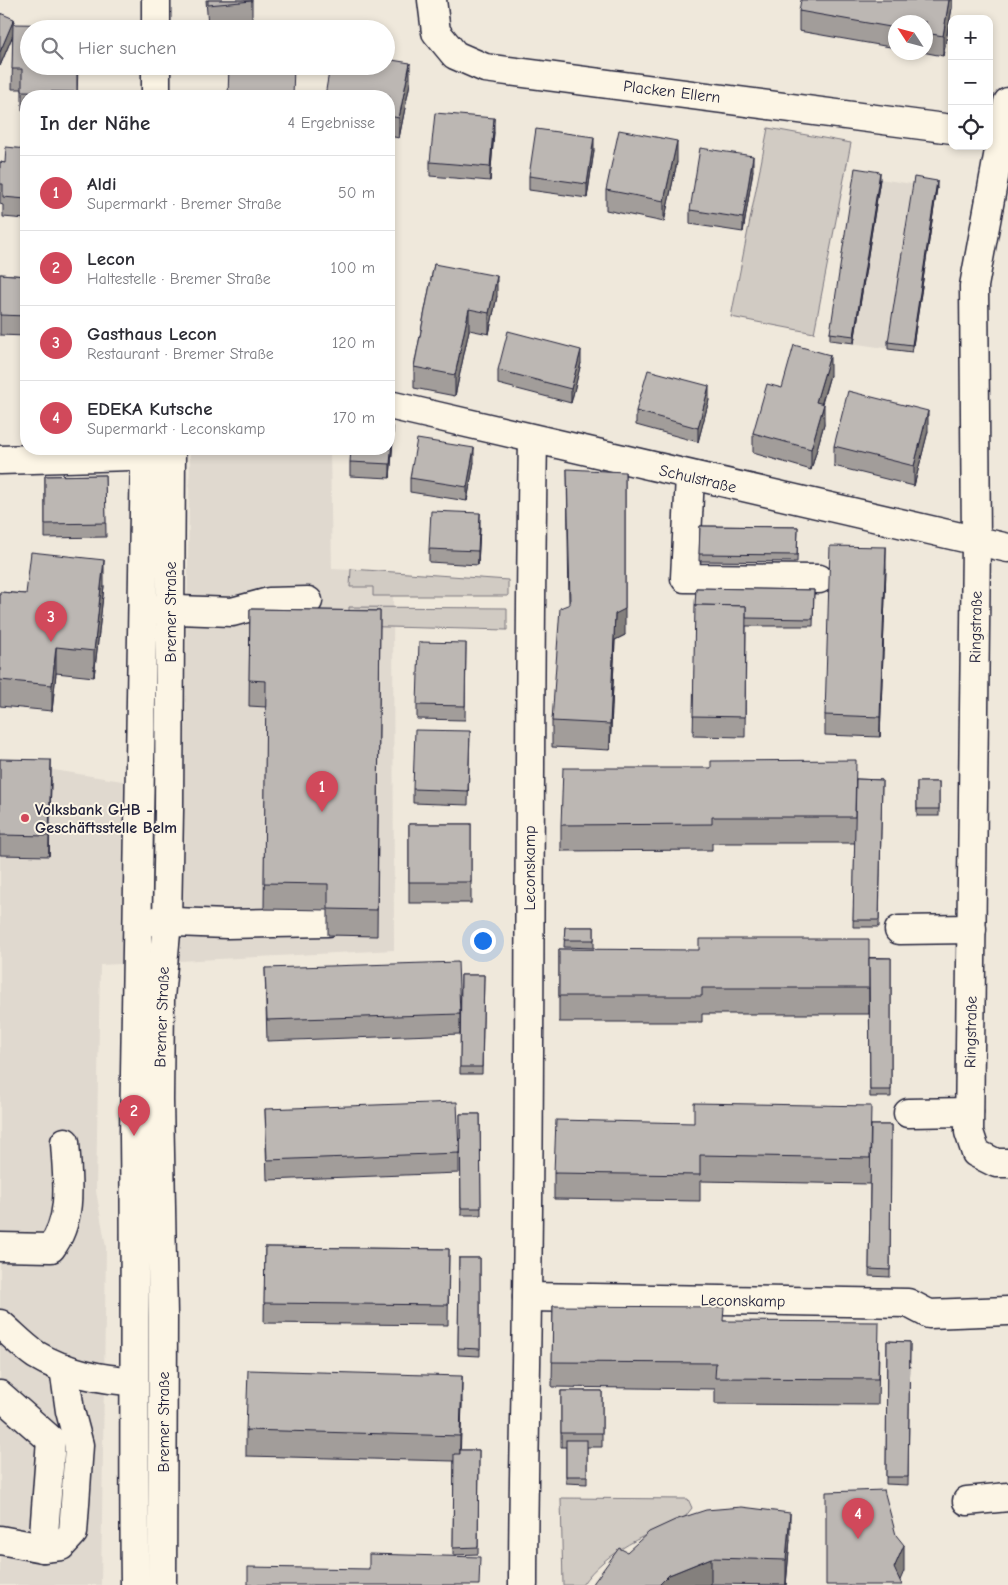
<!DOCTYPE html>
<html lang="de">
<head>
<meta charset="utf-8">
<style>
	body { margin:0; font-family:"Comic Neue",sans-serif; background:#f2f2f3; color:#2b2b33 }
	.controls { position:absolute; right:15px; top:15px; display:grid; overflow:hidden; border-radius:10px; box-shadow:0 2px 8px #0003 }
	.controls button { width:45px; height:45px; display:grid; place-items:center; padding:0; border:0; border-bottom:1px solid #e1e1e2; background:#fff; color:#2b2b33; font:25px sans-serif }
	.compass { position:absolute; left:888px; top:15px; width:45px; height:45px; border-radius:50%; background:#fff; box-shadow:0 2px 8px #0003; rotate:306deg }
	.you { position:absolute; left:482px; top:940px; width:18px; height:18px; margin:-12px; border:4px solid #fff; border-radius:50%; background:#1a73e8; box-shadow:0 0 0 8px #1a73e833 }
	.badge { display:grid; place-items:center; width:32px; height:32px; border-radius:50%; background:#d1495b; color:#fff; font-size:16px; font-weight:700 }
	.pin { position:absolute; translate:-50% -41px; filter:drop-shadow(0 1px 2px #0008) }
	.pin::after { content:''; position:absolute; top:26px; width:18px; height:15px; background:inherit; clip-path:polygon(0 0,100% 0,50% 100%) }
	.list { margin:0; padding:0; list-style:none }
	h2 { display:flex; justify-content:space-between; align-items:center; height:65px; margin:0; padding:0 20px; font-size:21px }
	h2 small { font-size:16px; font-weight:400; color:#7c7c81 }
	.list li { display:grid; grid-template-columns:32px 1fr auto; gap:15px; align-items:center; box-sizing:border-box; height:75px; padding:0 20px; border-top:1px solid #e1e1e2 }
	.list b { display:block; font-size:19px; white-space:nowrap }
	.list p { margin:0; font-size:16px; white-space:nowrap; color:#7c7c81 }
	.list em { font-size:16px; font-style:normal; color:#7c7c81 }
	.icon { flex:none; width:28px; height:28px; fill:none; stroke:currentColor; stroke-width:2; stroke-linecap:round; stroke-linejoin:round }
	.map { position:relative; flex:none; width:1008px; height:1585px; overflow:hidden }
	.search { position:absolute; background:#fff; box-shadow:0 2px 8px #0003; left:20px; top:20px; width:375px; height:55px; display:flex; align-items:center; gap:12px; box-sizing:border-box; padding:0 18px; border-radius:28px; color:#7c7c81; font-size:19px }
	.panel { position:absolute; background:#fff; box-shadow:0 2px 8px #0003; left:20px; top:90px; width:375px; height:365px; border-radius:20px }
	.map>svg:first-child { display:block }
	.built { fill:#e0d9cf }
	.green { fill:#d1cbc3; stroke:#7a767f }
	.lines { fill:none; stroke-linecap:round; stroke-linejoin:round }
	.minor-casing { stroke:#22223b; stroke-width:31 }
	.minor { stroke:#fcf5e5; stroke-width:28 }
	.wall { fill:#a29d9a; stroke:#22223b }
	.shaded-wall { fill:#84807d; stroke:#22223b }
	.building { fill:#bcb7b3; stroke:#22223b }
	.poi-dot { fill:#d1495b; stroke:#fcf5e5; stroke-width:2 }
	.labels { text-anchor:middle; stroke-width:4; stroke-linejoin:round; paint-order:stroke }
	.street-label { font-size:16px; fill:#22223b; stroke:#fcf5e5 }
	.poi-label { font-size:16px; font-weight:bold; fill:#22223b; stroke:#fcf5e5; text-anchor:start }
</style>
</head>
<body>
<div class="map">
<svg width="1008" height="1585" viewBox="0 0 1008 1585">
	<rect width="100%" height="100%" fill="#efe8db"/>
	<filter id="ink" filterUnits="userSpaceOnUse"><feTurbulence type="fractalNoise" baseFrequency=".02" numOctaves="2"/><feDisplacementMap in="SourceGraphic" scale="10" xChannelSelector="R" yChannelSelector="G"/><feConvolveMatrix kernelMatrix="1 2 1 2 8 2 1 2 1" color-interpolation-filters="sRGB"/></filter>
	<g filter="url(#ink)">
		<g class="built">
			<path d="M855,175L937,188L912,352L830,340Z"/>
			<path d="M190,449H330L332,569L393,572L394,950L100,965L96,1191L106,1247L101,1585H0V775L54,770L184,791Z"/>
		</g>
		<g class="green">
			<path d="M768,128L851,143L814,333L731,317Z"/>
			<path d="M351,569L508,580V596H373V587H350Z"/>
			<path d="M349,607L507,608V630L349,626Z"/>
			<path d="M561,1498L688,1499L692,1508L685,1517C648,1534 606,1550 582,1585H563Z"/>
		</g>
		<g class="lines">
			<g class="minor-casing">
				<g id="minor">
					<path d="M432,0L436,32L455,55L485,68L952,129"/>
					<path d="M156,29V0"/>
					<path d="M156,96V66"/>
					<path d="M1008,102L974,286L976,543L969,1132L976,1153L996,1163H1008"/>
					<path d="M389,405L1008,548"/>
					<path d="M0,460L163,455"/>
					<path d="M690,476L685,578L819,579"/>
					<path d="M151,609L232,612L269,602L308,601"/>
					<path d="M148,921L227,924L328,922"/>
					<path d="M899,930L972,929"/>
					<path d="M908,1113L969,1112"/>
					<path d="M0,1247L51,1248C74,1218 67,1178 65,1142"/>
					<path d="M527,1297L908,1303L929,1314L1008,1311"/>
					<path d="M0,1324C12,1334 23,1346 36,1355C64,1372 102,1380 134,1381"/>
					<path d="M0,1395L51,1440L43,1548"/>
					<path d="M967,1501L1008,1497"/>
					<path d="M0,1540L43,1548L61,1546L73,1533L79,1445L70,1411L64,1368"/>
					<path d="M135,1585C133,1435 136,1286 134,1136L145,449"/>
					<path d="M162,1585L163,1316L159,1100L160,998L167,922L169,810L171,449"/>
					<path d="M523,1585C523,1489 526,1393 527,1297C531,1011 528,725 533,439"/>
				</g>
			</g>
			<use href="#minor" class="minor"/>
		</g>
		<g class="wall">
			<path d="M206,0H252V21L208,26Z"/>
			<path d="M952,0V8L943,56L922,52H926V22H896V48L799,31V11Z"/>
			<path d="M14,24L78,66L77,96H26V111H22V89H12L13,35L0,66Z"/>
			<path d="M410,83L399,138L389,136V96Z"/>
			<path d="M494,132L490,181L430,176V162Z"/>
			<path d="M26,149V219L3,217V205L0,204V162L5,163Z"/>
			<path d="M594,150L587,198L529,190V176Z"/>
			<path d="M677,162L664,222L606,210V190Z"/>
			<path d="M753,170L743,232L690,224V210Z"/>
			<path d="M880,179L854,343L830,340V333Z"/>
			<path d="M937,188L912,352L888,349V342Z"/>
			<path d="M434,264L497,296L489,334L469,330L455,396L414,388V367Z"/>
			<path d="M0,274L26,276V336L0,335Z"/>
			<path d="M581,363L571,403L498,384V370Z"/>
			<path d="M830,375L822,404L824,424L811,470L753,453V433L782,388Z"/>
			<path d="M709,400L698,442L636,425V411Z"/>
			<path d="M928,431L914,486L834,466V446Z"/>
			<path d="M393,440L390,478L350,476V462Z"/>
			<path d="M474,462L467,501L410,492V478Z"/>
			<path d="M567,469L625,635L615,640L610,750L552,747V721L569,604Z"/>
			<path d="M105,475L106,537L45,538V476Z"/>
			<path d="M700,526L798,527L797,562L699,561Z"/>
			<path d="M480,527L478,565L429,562V549Z"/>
			<path d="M886,568L880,737L825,735V715Z"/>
			<path d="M104,586L94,677L56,673L52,711L0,706V592L26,594Z"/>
			<path d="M696,588L814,590L813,626H746L745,737L693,736Z"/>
			<path d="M250,609L380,611L377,936L328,935V910L264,909L266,707L249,706Z"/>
			<path d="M466,643L465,720L417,719V705Z"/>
			<path d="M470,731L468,805L413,803V789Z"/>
			<path d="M0,759L51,780L49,856L0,855Z"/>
			<path d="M856,779L882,780L879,927H853L855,843H712V850L561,851V825Z"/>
			<rect x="917" y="782" width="22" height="34"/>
			<rect x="409" y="824" width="62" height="79"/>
			<path d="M565,927H594V948L564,947Z"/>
			<path d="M559,949L891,958V1097H870L869,965V1014H702V1022H559Z"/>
			<path d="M265,968L460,1014V1034L267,1041Z"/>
			<path d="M461,975H484L482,1074H460Z"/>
			<path d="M265,1109L459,1153V1173L267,1180Z"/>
			<path d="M460,1114H480L481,1215H461Z"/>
			<path d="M871,1125H891L890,1277L869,1276L870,1184L700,1181V1201L554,1199V1173Z"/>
			<path d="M265,1247L449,1249L448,1325L264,1323Z"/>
			<path d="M459,1258H480V1356L458,1355Z"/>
			<path d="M553,1306L724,1321L879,1348L878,1405L715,1404V1389L552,1387Z"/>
			<path d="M887,1341L910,1342L908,1485L886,1484Z"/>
			<path d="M561,1391H602V1447H587V1484L566,1483V1447H561Z"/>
			<path d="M462,1402L460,1450H479L478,1554L453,1555L454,1461L246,1456V1430Z"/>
			<path d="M790,1539L786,1585L711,1584L709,1585H592L627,1552Z"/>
		</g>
		<g class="shaded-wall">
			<path d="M949,0H952V8L943,56V36Z"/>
			<path d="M14,19V32L0,66V52Z"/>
			<path d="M410,63V83L399,138V118Z"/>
			<path d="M494,118V132L490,181V167Z"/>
			<path d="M594,137V150L587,198V184Z"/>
			<path d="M677,141V162L664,222V201Z"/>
			<path d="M753,156V170L743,232V218Z"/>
			<path d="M880,172V179L854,343V336Z"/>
			<path d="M937,181V188L912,352V345Z"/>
			<path d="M497,276V296L489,334V313Z"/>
			<path d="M469,309V330L455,396V375Z"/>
			<path d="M581,350V363L571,403V389Z"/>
			<path d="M830,355V375L816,422V402Z"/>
			<path d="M709,386V400L698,442V428Z"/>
			<path d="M824,404V424L811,470V449Z"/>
			<path d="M928,411V431L914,486V466Z"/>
			<path d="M393,427V440L390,478V464Z"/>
			<path d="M474,448V462L467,501V487Z"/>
			<path d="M625,472V635L615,640L610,750V724L615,614Z"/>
			<path d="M480,513V527L478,565V551Z"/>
			<path d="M886,547V568L880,737V717Z"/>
			<path d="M104,560V586L94,677V651Z"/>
			<path d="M56,647V673L52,711V685Z"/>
			<path d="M51,760V780L49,856V836Z"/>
			<path d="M462,1376V1402L460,1462V1436Z"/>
			<path d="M790,1513V1539L786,1585V1560Z"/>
			<path d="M904,1545V1571L898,1585L894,1568Z"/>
			<path d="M711,1558V1584L709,1585H659L669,1575Z"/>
		</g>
		<g class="building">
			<path d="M208,0H252V1L208,5Z"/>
			<path d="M801,0H949L943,36L926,33V22H896V28L799,11Z"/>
			<path d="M0,13L14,19L0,52Z"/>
			<path d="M13,24L78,25V29H29V66H77V92L22,91V69H12Z"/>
			<path d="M231,24L295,26V29H231Z"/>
			<path d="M386,59L410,63L399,118L389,116V96H325L330,66H386Z"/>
			<path d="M229,66H294L293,96H228Z"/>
			<path d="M435,113L494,118L490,167L430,162Z"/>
			<path d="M536,129L594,137L587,184L529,176Z"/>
			<path d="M619,130L677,141L664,201L606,190Z"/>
			<path d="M6,147L26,149V199L3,197V184H0V162L5,163Z"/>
			<path d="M700,148L753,156L743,218L690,210Z"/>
			<path d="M855,168L880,172L854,336L830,333Z"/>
			<path d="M914,177L937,181L912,345L888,342Z"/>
			<path d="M434,264L497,276L489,313L469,309L455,375L414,367Z"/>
			<path d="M0,274L26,276V316L0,315Z"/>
			<path d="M508,331L581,350L571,389L498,370Z"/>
			<path d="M794,345L830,355L816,402L824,404L811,449L753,433L767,384L782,388Z"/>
			<path d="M648,370L709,386L698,428L636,411Z"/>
			<path d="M848,391L928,411L914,466L834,446Z"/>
			<path d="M389,426L393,427L390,464L350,462L351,449H389Z"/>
			<path d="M417,439L474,448L467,487L410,478Z"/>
			<path d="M567,469L625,472V609L615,614L610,724L552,721L560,608L570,604Z"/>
			<path d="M105,475L106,523L45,524V476Z"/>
			<path d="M431,511L480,513L478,551L429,549Z"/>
			<path d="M700,526L798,527L797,555L699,554Z"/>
			<path d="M830,546L886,547L880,717L825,715Z"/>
			<path d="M31,552L104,560L94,651L56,647L52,685L0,680V592L26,594Z"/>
			<path d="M696,588L814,590L813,619L746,618V606L695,605Z"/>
			<path d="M695,605L746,606L745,717L693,716Z"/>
			<path d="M250,609L380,611L377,910L328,909V884L264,883L266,681L249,680Z"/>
			<path d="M419,642L466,643L465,706L417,705Z"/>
			<path d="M415,730L470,731L468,791L413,789Z"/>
			<path d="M0,759L51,760L49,836L0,835Z"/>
			<path d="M856,760L855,817H712V824L561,825L563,768H711V761Z"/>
			<path d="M856,779L882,780L879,920H853Z"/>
			<rect x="917" y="782" width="22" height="27"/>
			<rect x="409" y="824" width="62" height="58"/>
			<path d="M565,927H594V940H564Z"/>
			<path d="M699,939H869V988H702V996H559V949L699,950Z"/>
			<path d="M869,958H891V1090H870Z"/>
			<path d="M458,962L460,1014L267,1020L265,968Z"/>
			<path d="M461,975H484L482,1067H460Z"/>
			<path d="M457,1102L459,1153L267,1160L265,1109Z"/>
			<path d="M694,1103L871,1106L870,1158L700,1155V1175L554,1173L556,1120L694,1123Z"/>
			<path d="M460,1114H480L481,1208H461Z"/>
			<path d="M871,1125H891L890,1270L869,1269Z"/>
			<path d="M265,1247L449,1249L448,1305L264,1303Z"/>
			<path d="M459,1258H480V1349L458,1348Z"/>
			<path d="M553,1306L724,1307L723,1321L879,1322L878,1379L715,1378L716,1363L552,1362Z"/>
			<path d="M887,1341L910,1342L908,1477H886Z"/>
			<path d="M248,1370L462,1376L460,1436L246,1430Z"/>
			<rect x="561" y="1391" width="41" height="42"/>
			<rect x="566" y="1440" width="21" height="36"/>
			<path d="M460,1450H479L478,1547L453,1548L454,1454H460Z"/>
			<path d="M884,1490L896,1535L904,1545L894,1568L902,1585H826V1492Z"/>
			<path d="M742,1507L790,1513L786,1560L711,1558L669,1575L659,1585H592L619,1548L627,1552L649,1532L675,1520L706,1510Z"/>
			<path d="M369,1554L480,1557L479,1585H248V1567L369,1569Z"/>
		</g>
	</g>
	<circle class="poi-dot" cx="25" cy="818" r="5"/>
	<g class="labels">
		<g class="street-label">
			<text transform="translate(672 91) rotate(7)" y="6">Placken Ellern</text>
			<text transform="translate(698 478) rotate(13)" y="6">Schulstraße</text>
			<text transform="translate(170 612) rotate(-90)" y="6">Bremer Straße</text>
			<text transform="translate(975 627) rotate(-89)" y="6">Ringstraße</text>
			<text transform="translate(529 868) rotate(-90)" y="6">Leconskamp</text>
			<text transform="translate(161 1017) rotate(-88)" y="6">Bremer Straße</text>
			<text transform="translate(970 1032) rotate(-89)" y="6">Ringstraße</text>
			<text transform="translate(743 1300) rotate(1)" y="6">Leconskamp</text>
			<text transform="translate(163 1422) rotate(-90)" y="6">Bremer Straße</text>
		</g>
		<g class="poi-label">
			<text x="35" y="815">Volksbank GHB -<tspan x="35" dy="18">Geschäftsstelle Belm</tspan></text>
		</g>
	</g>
</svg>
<div class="controls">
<button>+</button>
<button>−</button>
<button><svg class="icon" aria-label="locate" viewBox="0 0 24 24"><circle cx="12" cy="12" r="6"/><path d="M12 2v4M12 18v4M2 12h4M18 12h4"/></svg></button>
</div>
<svg class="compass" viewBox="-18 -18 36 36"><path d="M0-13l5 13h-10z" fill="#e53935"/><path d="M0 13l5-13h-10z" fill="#7c7c81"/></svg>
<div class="you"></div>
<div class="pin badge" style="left:322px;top:812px">1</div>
<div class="pin badge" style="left:134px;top:1136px">2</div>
<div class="pin badge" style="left:51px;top:642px">3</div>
<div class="pin badge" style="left:858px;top:1539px">4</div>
<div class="search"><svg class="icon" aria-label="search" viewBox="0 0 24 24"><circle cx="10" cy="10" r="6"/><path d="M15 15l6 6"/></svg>Hier suchen</div>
<section class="panel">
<h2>In der Nähe<small>4 Ergebnisse</small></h2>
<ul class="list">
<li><span class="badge">1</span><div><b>Aldi</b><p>Supermarkt · Bremer Straße</p></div><em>50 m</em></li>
<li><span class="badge">2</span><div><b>Lecon</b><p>Haltestelle · Bremer Straße</p></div><em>100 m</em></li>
<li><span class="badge">3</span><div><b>Gasthaus Lecon</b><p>Restaurant · Bremer Straße</p></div><em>120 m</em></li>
<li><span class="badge">4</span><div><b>EDEKA Kutsche</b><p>Supermarkt · Leconskamp</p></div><em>170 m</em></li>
</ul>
</section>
</div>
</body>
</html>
